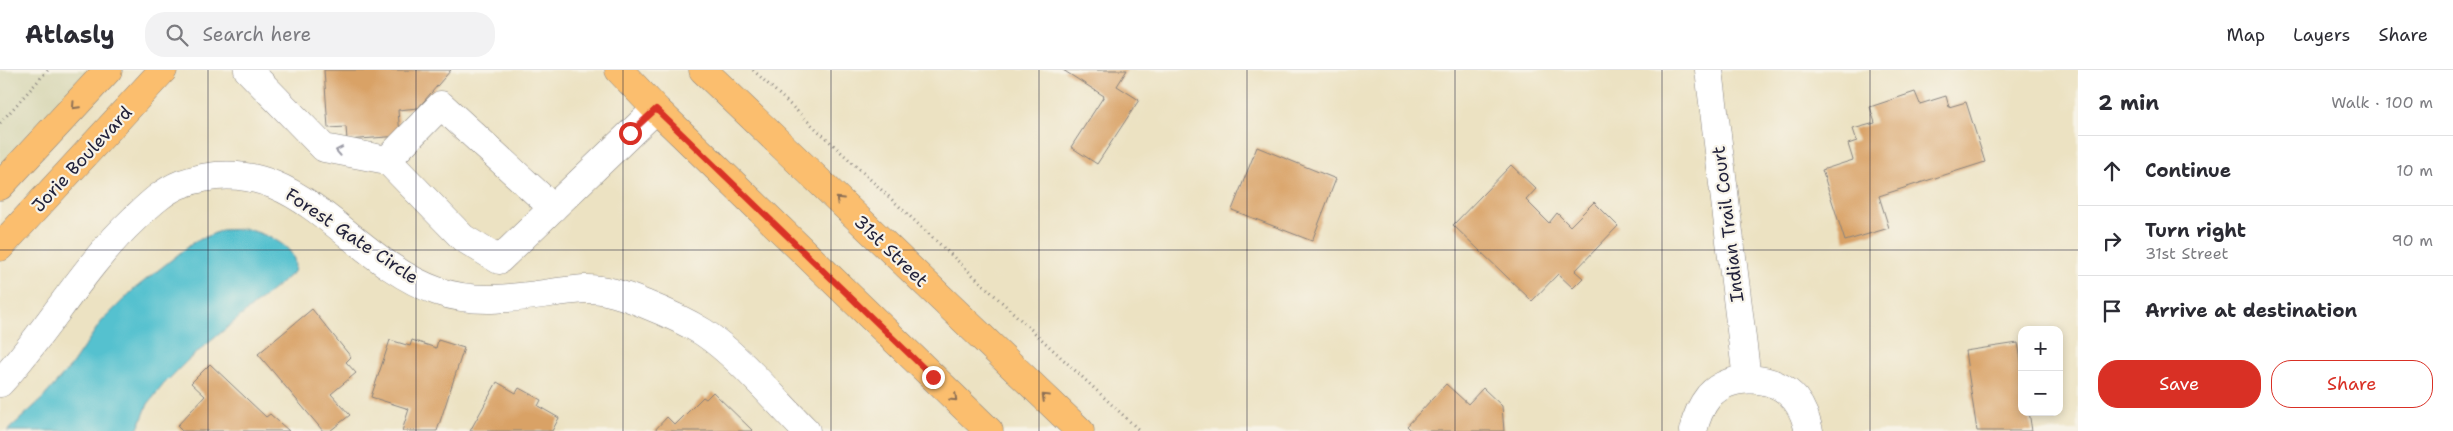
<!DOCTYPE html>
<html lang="en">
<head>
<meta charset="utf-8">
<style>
	body { margin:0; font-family:"Shantell Sans",sans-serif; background:#f2f2f3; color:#2b2b33 }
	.controls { position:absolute; right:15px; bottom:15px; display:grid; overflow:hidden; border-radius:10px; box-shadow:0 2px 8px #0003 }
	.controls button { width:45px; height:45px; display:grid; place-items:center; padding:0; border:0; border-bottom:1px solid #e1e1e2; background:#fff; color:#2b2b33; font:25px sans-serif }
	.stop { position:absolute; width:15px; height:15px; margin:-11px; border:4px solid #d93025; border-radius:50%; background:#fff }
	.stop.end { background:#d93025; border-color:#fff; box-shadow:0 1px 5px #0008 }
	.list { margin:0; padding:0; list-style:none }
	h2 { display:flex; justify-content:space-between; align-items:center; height:65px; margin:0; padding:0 20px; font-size:21px }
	h2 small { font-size:16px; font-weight:400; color:#7c7c81 }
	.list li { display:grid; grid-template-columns:32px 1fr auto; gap:15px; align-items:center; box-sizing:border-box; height:70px; padding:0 20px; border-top:1px solid #e1e1e2 }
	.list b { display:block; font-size:19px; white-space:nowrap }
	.list p { margin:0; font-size:16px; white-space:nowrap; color:#7c7c81 }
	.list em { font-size:16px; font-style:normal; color:#7c7c81 }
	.actions { display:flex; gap:10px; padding:15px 20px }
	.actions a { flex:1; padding:11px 0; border:1px solid #d93025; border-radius:20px; text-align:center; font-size:18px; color:#d93025 }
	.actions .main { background:#d93025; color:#fff }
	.icon { flex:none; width:28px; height:28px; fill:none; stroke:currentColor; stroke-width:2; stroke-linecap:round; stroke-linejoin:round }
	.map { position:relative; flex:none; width:2078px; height:361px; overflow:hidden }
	header { display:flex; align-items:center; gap:30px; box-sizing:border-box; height:70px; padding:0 25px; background:#fff; border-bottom:1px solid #e1e1e2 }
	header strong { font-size:24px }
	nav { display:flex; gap:28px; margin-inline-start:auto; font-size:18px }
	.search { width:350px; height:45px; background:#f2f2f3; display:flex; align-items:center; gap:12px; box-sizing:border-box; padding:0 18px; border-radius:20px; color:#7c7c81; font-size:19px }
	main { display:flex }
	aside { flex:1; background:#fff }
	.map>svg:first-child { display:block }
	.built { fill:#dad9b8 }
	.water { fill:#55c1cf; stroke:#3c7285 }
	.building { fill:#d9a266 }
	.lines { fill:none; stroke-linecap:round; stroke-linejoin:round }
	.minor-casing { stroke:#87827e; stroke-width:29 }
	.major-casing { stroke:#87827e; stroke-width:29 }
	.path { stroke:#87827e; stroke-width:3; stroke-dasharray:1 4; stroke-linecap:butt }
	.minor { stroke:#fff; stroke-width:28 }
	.major { stroke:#fbbe6e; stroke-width:28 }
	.oneway { stroke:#8e7054 }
	.oneway2 { stroke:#9c9ca7 }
	.route { stroke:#d93025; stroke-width:6 }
	.grid { fill:none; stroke:#22223b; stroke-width:1; stroke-opacity:0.55 }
	.labels { text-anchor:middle; stroke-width:4.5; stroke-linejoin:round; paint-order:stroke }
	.street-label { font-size:18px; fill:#22223b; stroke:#f7f3e8 }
</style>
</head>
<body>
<header>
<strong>Atlasly</strong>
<div class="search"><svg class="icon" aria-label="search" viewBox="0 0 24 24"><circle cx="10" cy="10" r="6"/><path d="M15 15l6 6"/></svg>Search here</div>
<nav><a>Map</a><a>Layers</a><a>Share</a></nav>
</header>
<main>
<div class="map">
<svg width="2078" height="361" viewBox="0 0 2078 361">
	<rect width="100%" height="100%" fill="#f7f3e8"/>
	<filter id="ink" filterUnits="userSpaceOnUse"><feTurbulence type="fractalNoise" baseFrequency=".02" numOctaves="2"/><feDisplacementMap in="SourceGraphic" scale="10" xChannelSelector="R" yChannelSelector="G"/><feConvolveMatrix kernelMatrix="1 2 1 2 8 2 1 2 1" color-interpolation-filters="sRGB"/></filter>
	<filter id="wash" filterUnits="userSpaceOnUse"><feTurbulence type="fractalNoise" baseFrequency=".0096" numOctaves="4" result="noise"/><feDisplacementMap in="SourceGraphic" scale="20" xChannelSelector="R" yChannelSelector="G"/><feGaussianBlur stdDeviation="1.12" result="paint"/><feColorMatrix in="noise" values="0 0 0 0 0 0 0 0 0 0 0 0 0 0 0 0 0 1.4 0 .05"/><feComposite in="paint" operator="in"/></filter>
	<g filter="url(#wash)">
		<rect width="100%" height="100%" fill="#ece2c2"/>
		<path class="built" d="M0,0H89L0,95Z"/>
		<path class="water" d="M247,159C266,165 301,176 294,202L188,290L163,315L148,334L137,361H7L42,329L71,296L101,252L133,220L194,172L222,160Z"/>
		<g id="blocks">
			<g class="building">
				<path d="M324,0H451L418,38L398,40L400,66L347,70L346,57L328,58Z"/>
				<path d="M1063,0H1127L1117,16L1139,30L1097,94L1071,77L1104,26Z"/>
				<path d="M1915,22L1920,34L1946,26L1949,37L1966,32L1985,92L1879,126L1889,158L1845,171L1822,100L1853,90L1848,74L1857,71L1853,59L1875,53L1870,37Z"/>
				<path d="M1257,77L1336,109L1312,171L1232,140Z"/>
				<path d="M1511,95L1536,119L1526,130L1549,153L1557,143L1570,156L1594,132L1618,156L1575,201L1583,208L1573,218L1558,204L1532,231L1453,155Z"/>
				<path d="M312,239L351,287L346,292L356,303L331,324L350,345L330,361H323L258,284Z"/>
				<path d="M390,270L410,276L412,270L436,278L438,270L464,278L437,361H402L409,339L371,327Z"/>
				<path d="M2018,273L2022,296V342H2029L2032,361H1977L1965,281Z"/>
				<path d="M210,294L266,347L270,344L289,361H182L177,356L205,326L191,313Z"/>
				<path d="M497,312L516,323L519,318L541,330L538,336L559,348L552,361H470Z"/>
				<path d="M1446,314L1468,334L1483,318L1502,336L1504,361H1412L1407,356Z"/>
				<path d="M713,322L753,361H654L667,347L675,355L703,327L706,329Z"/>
			</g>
		</g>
	</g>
	<g filter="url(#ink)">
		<use href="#blocks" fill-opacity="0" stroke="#87827e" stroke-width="1"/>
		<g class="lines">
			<g class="minor-casing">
				<g id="minor">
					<path d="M248,0L324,78L387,90L463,168L499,190L656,39"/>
					<path d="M1709,0L1747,309"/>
					<path d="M387,90L441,35L553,138"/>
					<path d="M0,313C48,261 82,198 134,149C148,136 163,121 181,114C295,73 345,189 437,221C486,238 535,223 584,219C604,218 627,226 645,234C665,242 685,251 703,262C739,286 775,330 806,361"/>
					<path d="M1693,361C1696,348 1700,337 1709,326C1731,302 1775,305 1795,329C1803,339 1806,350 1809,361"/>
				</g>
			</g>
			<g class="major-casing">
				<g id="major">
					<path d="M619,0L656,39L989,361"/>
					<path d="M703,0L1080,361"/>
					<path d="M0,116L108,0"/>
					<path d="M0,177L163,0"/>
				</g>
			</g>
			<g class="path">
				<path d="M753,0L1140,361"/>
				<path d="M0,53L48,0"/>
			</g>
			<use href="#minor" class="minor"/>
			<use href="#major" class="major"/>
		</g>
		<defs><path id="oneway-chevron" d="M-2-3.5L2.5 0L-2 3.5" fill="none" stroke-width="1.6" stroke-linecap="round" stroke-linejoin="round" transform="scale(1.25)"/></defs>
		<g class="oneway">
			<use href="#oneway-chevron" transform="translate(75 36) rotate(133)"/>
			<use href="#oneway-chevron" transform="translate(839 130) rotate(-136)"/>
			<use href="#oneway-chevron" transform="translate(1045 327) rotate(-136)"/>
			<use href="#oneway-chevron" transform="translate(954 328) rotate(44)"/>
		</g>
		<use class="oneway2" href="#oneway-chevron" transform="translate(339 81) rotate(-169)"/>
	</g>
	<g class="lines" filter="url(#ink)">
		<path class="route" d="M630,63L656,39L933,307"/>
	</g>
	<path class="grid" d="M208,0V361M416,0V361M623,0V361M831,0V361M1039,0V361M1247,0V361M1455,0V361M1662,0V361M1870,0V361M0,180H2078"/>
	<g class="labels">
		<g class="street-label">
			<text transform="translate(82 89) rotate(-47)" y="6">Jorie Boulevard</text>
			<text transform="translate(1728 154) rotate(-97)" y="6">Indian Trail Court</text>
			<text transform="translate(352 166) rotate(34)" y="6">Forest Gate Circle</text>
			<text transform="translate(891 181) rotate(44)" y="6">31st Street</text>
		</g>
	</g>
</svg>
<div class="controls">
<button>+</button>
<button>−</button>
</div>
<div class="stop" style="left:630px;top:63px"></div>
<div class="stop end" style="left:933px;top:307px"></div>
</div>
<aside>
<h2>2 min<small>Walk · 100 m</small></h2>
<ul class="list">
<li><svg class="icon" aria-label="ahead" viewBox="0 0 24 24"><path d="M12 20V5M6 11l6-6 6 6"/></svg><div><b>Continue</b></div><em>10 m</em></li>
<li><svg class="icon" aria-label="right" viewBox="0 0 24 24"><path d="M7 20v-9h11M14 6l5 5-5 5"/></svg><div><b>Turn right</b><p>31st Street</p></div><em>90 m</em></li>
<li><svg class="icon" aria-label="arrive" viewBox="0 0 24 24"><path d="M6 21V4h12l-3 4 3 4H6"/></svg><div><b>Arrive at destination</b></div></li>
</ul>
<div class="actions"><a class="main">Save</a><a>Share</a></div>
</aside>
</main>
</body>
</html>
